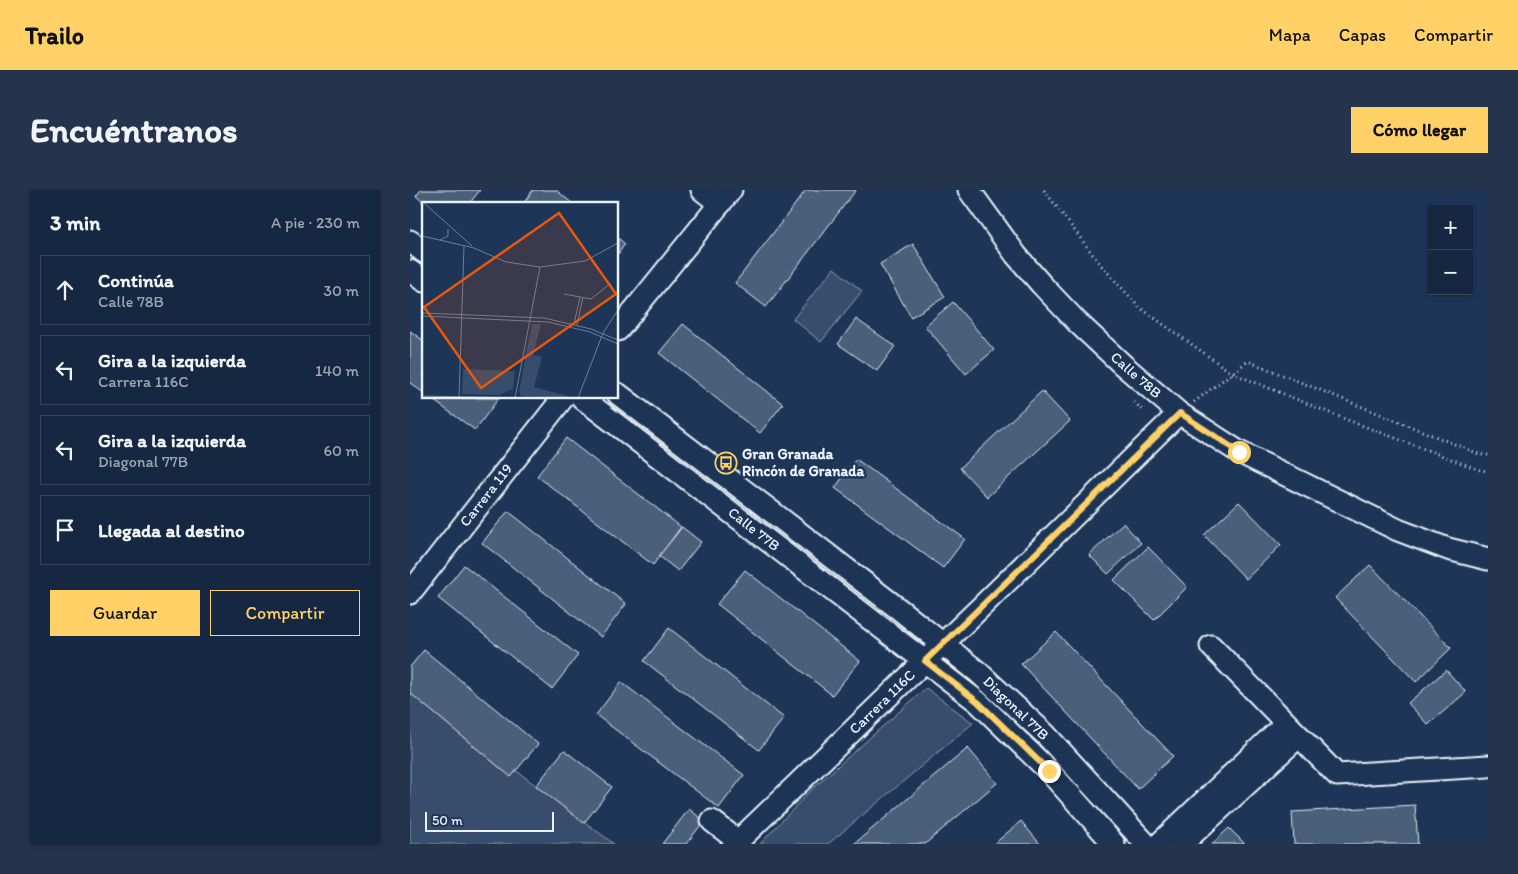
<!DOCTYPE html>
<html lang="es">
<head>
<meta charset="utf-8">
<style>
	body { margin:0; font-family:Itim,sans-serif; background:#23344c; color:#f1f3f6 }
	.controls { position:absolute; right:15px; top:15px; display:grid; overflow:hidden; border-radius:0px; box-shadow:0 1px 4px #0004 }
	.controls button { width:45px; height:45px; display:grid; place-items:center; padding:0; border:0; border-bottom:1px solid #35445a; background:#162841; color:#f1f3f6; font:25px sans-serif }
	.scale { position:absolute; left:15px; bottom:12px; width:129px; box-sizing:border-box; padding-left:5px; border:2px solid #e8f1f8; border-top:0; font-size:14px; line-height:18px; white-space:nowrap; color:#e8f1f8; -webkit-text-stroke:4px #1d3557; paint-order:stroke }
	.stop { position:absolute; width:15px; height:15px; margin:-11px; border:4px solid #ffd166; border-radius:50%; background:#fff }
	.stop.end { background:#ffd166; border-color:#fff; box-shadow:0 1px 5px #0008 }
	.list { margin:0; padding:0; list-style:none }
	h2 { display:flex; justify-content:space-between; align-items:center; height:65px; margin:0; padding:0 20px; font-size:21px }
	h2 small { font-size:16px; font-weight:400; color:#9ea6b1 }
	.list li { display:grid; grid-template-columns:32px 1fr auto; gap:15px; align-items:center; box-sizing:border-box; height:70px; margin:0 10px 10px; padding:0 10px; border:1px solid #35445a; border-radius:0px }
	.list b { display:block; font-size:19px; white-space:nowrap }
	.list p { margin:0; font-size:16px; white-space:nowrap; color:#9ea6b1 }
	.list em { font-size:16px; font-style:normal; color:#9ea6b1 }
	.actions { display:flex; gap:10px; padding:15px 20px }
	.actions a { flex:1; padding:11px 0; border:1px solid #ffd166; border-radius:0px; text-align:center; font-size:18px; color:#ffd166 }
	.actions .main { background:#ffd166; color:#111 }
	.icon { flex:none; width:28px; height:28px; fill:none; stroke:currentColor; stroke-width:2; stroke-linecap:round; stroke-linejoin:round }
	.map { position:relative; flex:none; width:1078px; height:654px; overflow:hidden; border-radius:0px }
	header { display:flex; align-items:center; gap:30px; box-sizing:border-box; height:70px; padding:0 25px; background:#ffd166; color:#111 }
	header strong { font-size:24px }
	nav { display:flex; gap:28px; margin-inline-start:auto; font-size:18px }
	.intro { display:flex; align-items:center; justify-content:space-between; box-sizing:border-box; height:120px; padding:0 30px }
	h1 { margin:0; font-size:35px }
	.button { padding:12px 22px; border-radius:0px; background:#ffd166; color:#111; font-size:18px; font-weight:700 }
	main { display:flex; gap:30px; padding:0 30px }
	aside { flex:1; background:#162841; border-radius:0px; box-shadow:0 1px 4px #0004 }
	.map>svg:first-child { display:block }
	.green { fill:#374d6c; stroke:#909fb2 }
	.building { fill:#495e7a; stroke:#e8f1f8 }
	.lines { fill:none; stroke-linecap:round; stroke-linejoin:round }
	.minor-casing { stroke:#e8f1f8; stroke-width:25 }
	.path { stroke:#e8f1f8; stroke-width:3; stroke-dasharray:1 4; stroke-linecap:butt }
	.minor { stroke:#1d3557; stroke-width:21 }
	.route { stroke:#ffd166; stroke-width:6 }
	.labels { text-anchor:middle; stroke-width:5; stroke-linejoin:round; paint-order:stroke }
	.street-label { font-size:15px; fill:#e8f1f8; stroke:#1d3557 }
	.poi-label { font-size:15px; font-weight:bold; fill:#e8f1f8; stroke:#1d3557; text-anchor:start }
	.inset-road { fill:none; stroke:#6e8097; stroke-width:1 }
	.view { fill:#e8590c; fill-opacity:0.15; stroke:#e8590c; stroke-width:2.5 }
	.inset-edge { fill:none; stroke:#e8f1f8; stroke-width:2.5 }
</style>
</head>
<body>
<header>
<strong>Trailo</strong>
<nav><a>Mapa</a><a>Capas</a><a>Compartir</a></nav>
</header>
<div class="intro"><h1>Encuéntranos</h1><a class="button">Cómo llegar</a></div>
<main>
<aside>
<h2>3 min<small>A pie · 230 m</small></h2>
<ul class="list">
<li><svg class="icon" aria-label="ahead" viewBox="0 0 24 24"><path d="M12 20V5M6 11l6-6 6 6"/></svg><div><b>Continúa</b><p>Calle 78B</p></div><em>30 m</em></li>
<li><svg class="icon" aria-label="left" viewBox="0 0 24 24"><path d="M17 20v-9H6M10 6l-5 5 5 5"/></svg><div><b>Gira a la izquierda</b><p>Carrera 116C</p></div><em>140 m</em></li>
<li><svg class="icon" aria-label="left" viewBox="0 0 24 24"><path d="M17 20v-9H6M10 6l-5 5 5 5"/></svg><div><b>Gira a la izquierda</b><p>Diagonal 77B</p></div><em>60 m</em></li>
<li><svg class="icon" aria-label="arrive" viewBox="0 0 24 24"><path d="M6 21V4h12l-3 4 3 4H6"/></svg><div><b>Llegada al destino</b></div></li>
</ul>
<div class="actions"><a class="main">Guardar</a><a>Compartir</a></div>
</aside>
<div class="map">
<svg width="1078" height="654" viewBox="0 0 1078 654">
	<rect width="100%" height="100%" fill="#1d3557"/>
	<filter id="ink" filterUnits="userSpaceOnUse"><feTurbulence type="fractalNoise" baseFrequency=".02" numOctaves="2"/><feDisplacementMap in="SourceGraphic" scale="10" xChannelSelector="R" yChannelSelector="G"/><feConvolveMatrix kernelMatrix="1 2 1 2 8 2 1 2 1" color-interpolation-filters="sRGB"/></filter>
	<g filter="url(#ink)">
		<g class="green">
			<path d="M424,78L452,101L411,152L383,129Z"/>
			<path d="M516,498L563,533L418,654H350L401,600Z"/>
			<path d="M0,501L204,654H0Z"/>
		</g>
		<g class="building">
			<path d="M11,0H70L59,14H15L6,6Z"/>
			<path d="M123,0H146L163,14H113Z"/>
			<path d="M396,0H446L356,117L325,93Z"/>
			<path d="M208,48L215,54L208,64Z"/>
			<path d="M503,54L535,107L501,127L470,74Z"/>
			<path d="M543,112L584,160L556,184L515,136Z"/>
			<path d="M446,129L485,156L467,181L428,154Z"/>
			<path d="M273,134L373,214L350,243L249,163Z"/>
			<path d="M0,141L14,151V203L0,193Z"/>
			<path d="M632,201L660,231L577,307L550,278Z"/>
			<path d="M20,208H89L65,240Z"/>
			<path d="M156,248L271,337L243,375L127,286Z"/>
			<path d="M446,269L555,349L533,378L425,298Z"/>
			<path d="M829,312L871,355L836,389L794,345Z"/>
			<path d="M98,321L216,414L191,447L72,353Z"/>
			<path d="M713,333L731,353L698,384L679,365Z"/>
			<path d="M272,337L291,352L268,381L249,366Z"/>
			<path d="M738,357L777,397L744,430L704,390Z"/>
			<path d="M54,375L168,465L142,499L28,408Z"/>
			<path d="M960,375L1041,458L1006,492L925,408Z"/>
			<path d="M335,380L450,471L422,505L307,414Z"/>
			<path d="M259,438L374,528L349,560L234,471Z"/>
			<path d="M646,442L763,566L728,599L611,474Z"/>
			<path d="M14,460L128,554L101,587L0,503V477Z"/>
			<path d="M1036,480L1056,502L1018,535L998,513Z"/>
			<path d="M211,492L334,585L309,618L186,525Z"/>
			<path d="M558,558L587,593L515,654H444Z"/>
			<path d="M154,560L202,597L174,633L126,596Z"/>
			<path d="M1005,615L1008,654H884L882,622Z"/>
			<path d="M279,619L294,631L276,654H252Z"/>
			<path d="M611,631L630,654H584Z"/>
			<path d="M819,638L835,654H802Z"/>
		</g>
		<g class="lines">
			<g class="minor-casing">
				<g id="minor">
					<path d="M292,0L310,14"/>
					<path d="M559,0L606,65L631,94L667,132L713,175L769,223L829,262L988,340L1038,359L1078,369"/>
					<path d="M0,51L14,62"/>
					<path d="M0,81L14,91"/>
					<path d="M208,140L321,0"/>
					<path d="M208,204L490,420L568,482L635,544L736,654"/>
					<path d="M172,208L568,512L639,581L704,654"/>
					<path d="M0,403L153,208"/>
					<path d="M801,456L927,585L1078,576"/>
					<path d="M302,631L328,651"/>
					<path d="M325,654L572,416L769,223"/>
					<path d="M749,654L876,533"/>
					<path d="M772,654L889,546"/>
				</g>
			</g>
			<g class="path">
				<path d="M634,0L690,74L729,117L822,183L935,229L1070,280L1078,281"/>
				<path d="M724,212L734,221"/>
				<path d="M784,212L838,171L1069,264L1078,265"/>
			</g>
			<use href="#minor" class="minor"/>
		</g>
	</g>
	<g class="lines" filter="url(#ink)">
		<path class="route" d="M639,581L568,512L515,471L770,223L829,262"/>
	</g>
	<defs>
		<g id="bus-ring" transform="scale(1.125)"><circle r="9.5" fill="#1d3557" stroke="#ffd166" stroke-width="1.5"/><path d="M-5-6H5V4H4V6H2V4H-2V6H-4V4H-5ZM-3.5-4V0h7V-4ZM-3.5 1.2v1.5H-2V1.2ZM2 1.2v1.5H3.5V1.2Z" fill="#ffd166"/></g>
	</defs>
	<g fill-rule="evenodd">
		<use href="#bus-ring" x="316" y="273"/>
	</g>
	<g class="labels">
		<g class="street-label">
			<text transform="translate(726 185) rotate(41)" y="5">Calle 78B</text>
			<text transform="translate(76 305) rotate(-52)" y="5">Carrera 119</text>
			<text transform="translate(344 339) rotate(38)" y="5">Calle 77B</text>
			<text transform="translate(472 512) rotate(-44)" y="5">Carrera 116C</text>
			<text transform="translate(606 518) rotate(44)" y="5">Diagonal 77B</text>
		</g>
		<g class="poi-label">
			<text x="332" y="269">Gran Granada<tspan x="332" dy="17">Rincón de Granada</tspan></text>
		</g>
	</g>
	<g transform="translate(12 12)">
		<rect width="196" height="196" fill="#1d3557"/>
		<path d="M110,122H119L111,153L120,155L112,185L153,196L99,194L97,189ZM41,167L93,169L91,187L77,193L40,192Z" fill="#374d6c"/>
		<path class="inset-road" d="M2,1L50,44M0,34L52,46L84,60L118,65L163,59L196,41M18,38L26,34V27M142,92L169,97L189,81M0,111L122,116L169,127L196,138M0,114L126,120L168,130L196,142M152,122L158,95M155,123L161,95M0,194L104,196M37,196L42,44M93,196L118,65M156,196L181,131L196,108"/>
		<path class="view" d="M137,11L194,92L59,186L2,105Z"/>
		<rect width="196" height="196" class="inset-edge"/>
	</g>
</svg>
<div class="controls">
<button>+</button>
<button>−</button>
</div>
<div class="scale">50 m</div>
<div class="stop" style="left:829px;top:262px"></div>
<div class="stop end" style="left:639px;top:581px"></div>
</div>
</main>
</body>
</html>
